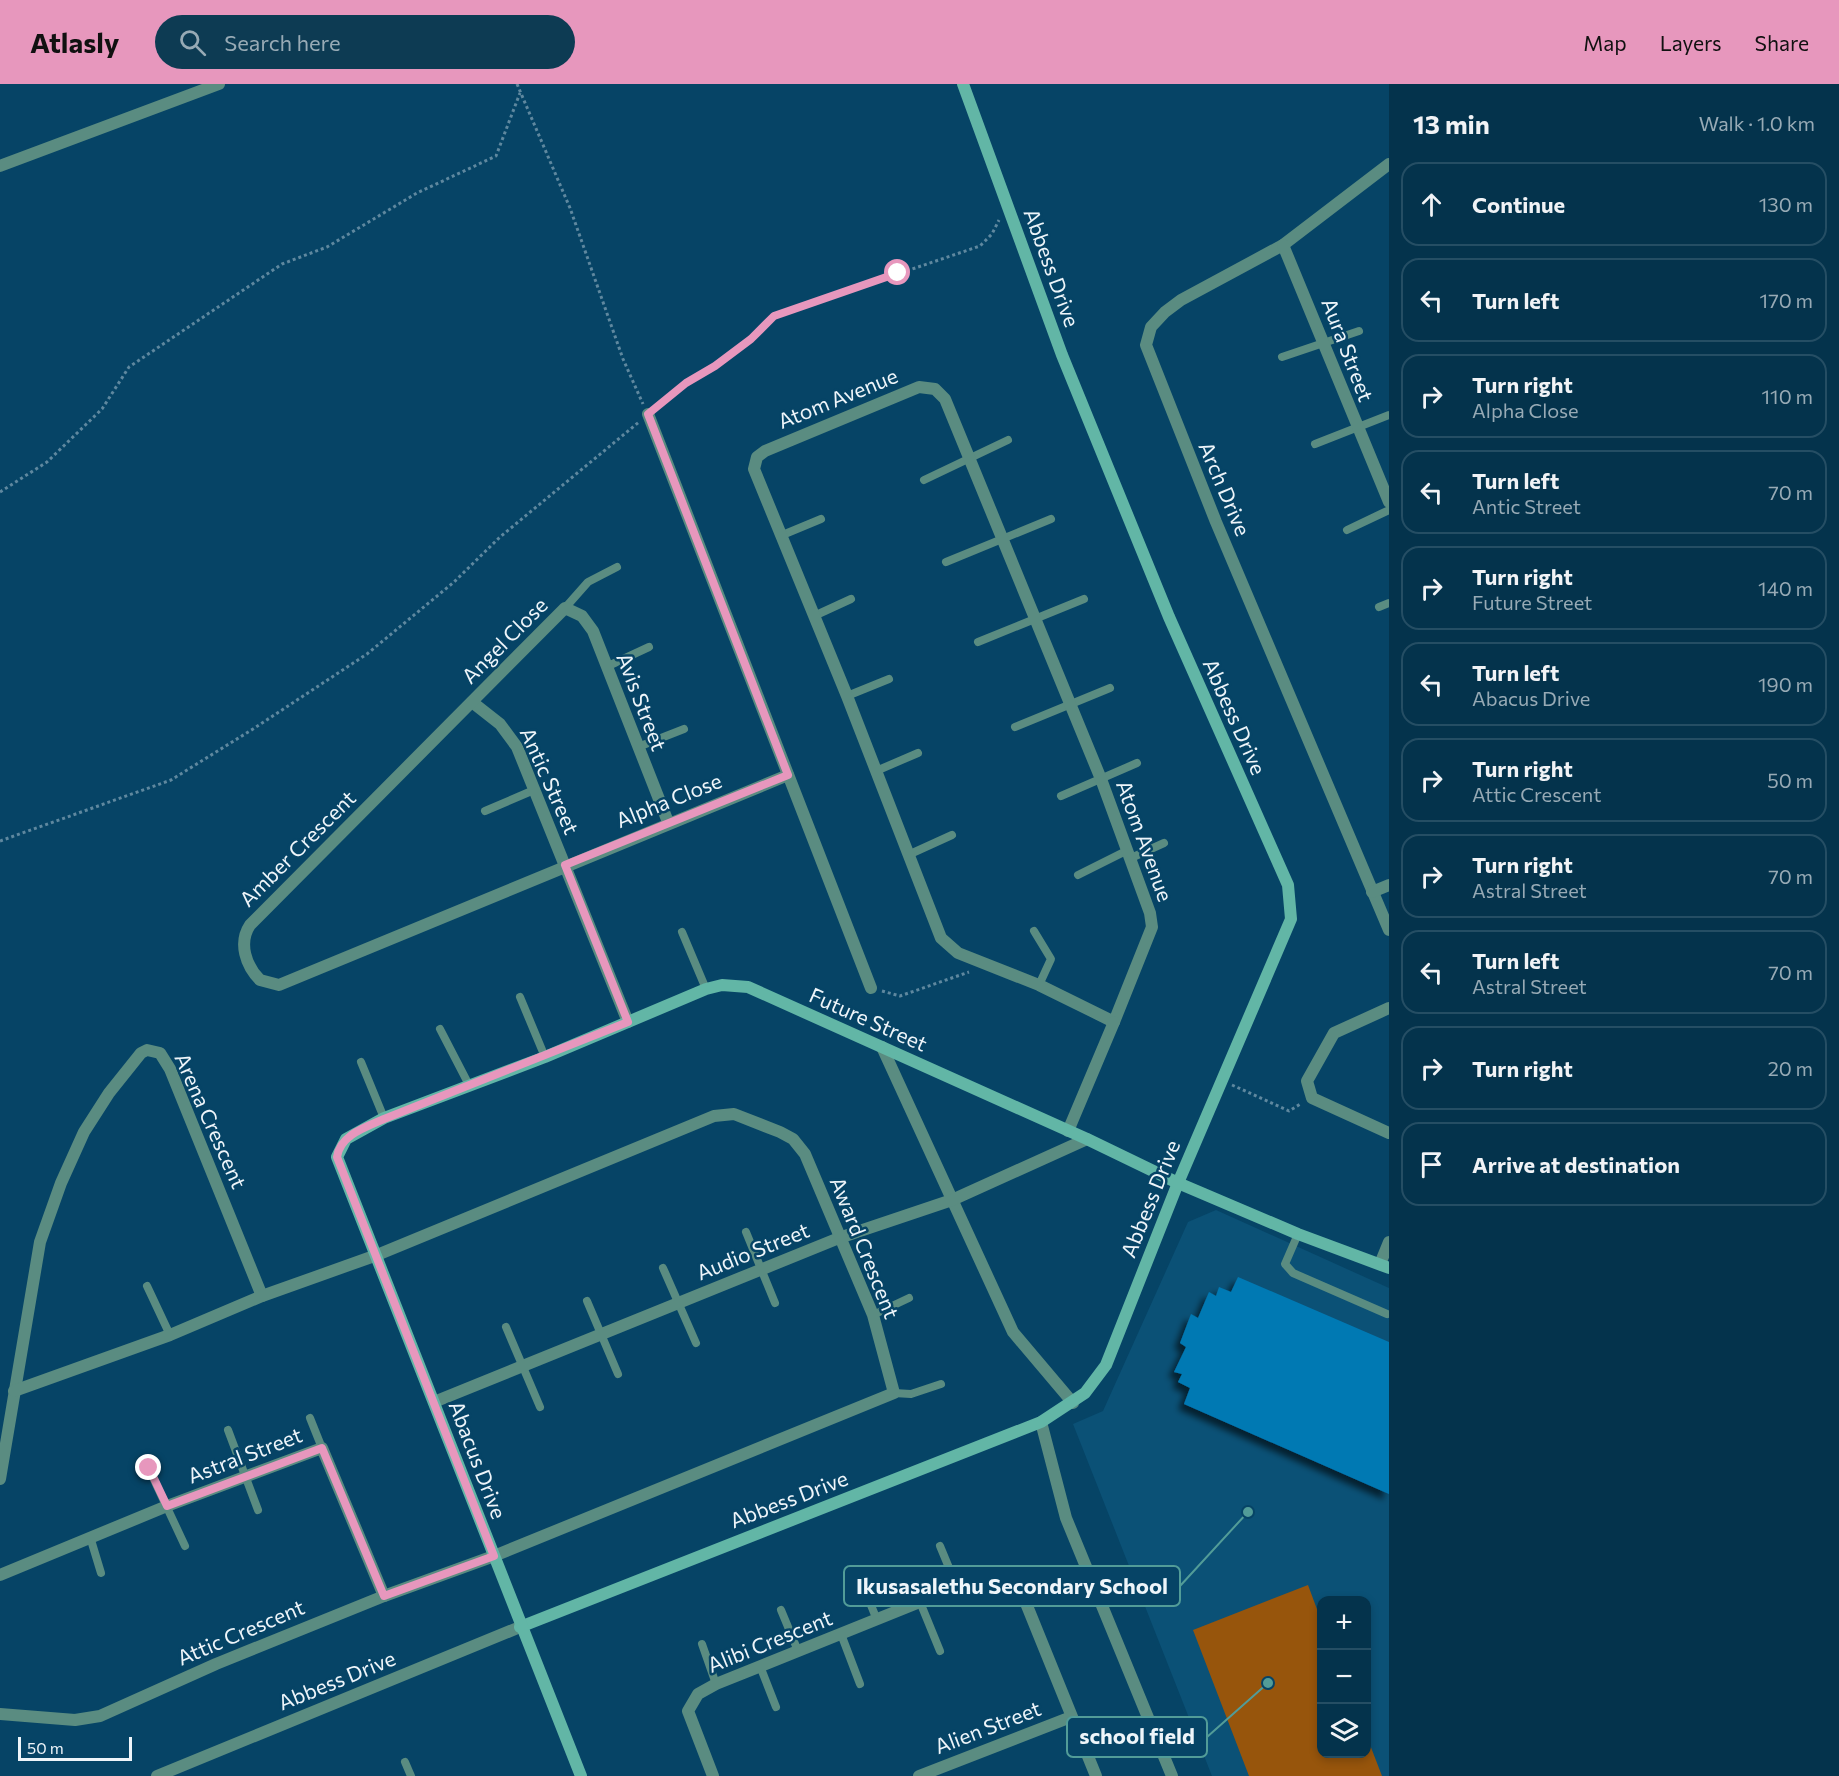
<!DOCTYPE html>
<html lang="en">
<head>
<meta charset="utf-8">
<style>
	body { margin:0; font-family:Commissioner,sans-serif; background:#0d3b53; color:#f1f3f6 }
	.controls { position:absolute; right:18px; bottom:18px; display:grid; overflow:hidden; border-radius:12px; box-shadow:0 3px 9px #0003 }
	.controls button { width:54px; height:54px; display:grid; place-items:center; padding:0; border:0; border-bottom:2px solid #254e64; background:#04334c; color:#f1f3f6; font:30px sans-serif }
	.scale { position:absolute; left:18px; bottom:15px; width:114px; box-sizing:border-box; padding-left:6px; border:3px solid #eef5fa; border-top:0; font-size:16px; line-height:21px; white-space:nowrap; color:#eef5fa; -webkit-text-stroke:4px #064466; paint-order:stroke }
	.stop { position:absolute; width:18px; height:18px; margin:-14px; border:4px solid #e797bd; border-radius:50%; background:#fff }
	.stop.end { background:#e797bd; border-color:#fff; box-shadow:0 2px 6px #0008 }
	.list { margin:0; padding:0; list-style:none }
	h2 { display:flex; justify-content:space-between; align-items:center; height:78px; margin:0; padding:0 24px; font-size:26px }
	h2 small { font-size:20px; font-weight:400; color:#97aab5 }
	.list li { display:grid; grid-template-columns:39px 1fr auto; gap:18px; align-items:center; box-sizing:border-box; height:84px; margin:0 12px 12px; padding:0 12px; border:2px solid #254e64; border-radius:18px }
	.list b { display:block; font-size:22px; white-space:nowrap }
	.list p { margin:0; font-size:20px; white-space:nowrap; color:#97aab5 }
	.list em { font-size:20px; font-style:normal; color:#97aab5 }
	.icon { flex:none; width:33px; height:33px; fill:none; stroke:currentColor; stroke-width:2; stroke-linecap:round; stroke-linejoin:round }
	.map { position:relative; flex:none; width:1389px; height:1692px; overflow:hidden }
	header { display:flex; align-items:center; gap:36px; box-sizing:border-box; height:84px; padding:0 30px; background:#e797bd; color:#111 }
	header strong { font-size:28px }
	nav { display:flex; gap:33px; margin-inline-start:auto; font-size:21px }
	.search { width:420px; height:54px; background:#0d3b53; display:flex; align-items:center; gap:15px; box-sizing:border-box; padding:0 21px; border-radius:33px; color:#97aab5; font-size:22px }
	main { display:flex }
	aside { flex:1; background:#04334c }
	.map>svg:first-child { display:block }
	.built { fill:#0b5176; fill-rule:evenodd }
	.green { fill:#97550c }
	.building { fill:#0379b3; filter:url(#shadow) }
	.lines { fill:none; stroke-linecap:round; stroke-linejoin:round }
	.path { stroke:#5f889f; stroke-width:3; stroke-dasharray:3 3; stroke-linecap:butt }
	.lane { stroke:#5a8c81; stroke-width:8 }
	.street { stroke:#5a8c81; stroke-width:12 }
	.secondary { stroke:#62b6a6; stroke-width:12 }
	.route { stroke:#e797bd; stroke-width:8 }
	.labels { text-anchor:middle; stroke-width:5; stroke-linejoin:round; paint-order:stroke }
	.street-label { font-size:21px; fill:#eef5fa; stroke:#064466 }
	.leader { fill:none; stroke:#529c98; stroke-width:2 }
	.callout-dot { fill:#529c98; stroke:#064466; stroke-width:2 }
	.callout { fill:#064466; stroke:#529c98; stroke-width:2 }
	.callout-label { font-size:22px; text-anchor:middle; font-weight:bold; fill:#eef5fa }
</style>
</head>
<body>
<header>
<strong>Atlasly</strong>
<div class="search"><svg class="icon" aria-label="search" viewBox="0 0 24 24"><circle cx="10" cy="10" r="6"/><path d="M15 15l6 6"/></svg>Search here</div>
<nav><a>Map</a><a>Layers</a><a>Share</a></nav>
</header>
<main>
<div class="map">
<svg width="1389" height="1692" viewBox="0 0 1389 1692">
	<defs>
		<filter id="shadow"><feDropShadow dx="-5.5" dy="5.5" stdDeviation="3" flood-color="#0009"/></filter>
	</defs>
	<rect width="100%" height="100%" fill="#064466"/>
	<path class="built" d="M1216,1126L1389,1204V1692H1212L1073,1340L1103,1327L1188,1138ZM1322,1516H1366V1670H1322Z"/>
	<path class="green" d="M1308,1501L1321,1536L1322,1670H1366L1367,1653L1382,1692H1249L1193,1546Z"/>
	<path class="building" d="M1238,1193L1389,1258V1410L1184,1320L1190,1304L1178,1298L1182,1290L1174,1288L1186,1263L1180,1259L1191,1230L1198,1234L1209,1208L1216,1212L1219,1203L1231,1208Z"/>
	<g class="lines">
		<g class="path">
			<path d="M517,0L570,124L623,275L643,320"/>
			<path d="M657,322C696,291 738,267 774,232L980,162L992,150L999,136"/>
			<path d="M0,408L47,378L102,325L129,283L282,180L327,163L417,109L496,72L520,9"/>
			<path d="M0,757L171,696L253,645L367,570L454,498L500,453L639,338"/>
			<path d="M882,907L900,912L969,888"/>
			<path d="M1232,1001L1289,1027L1302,1019"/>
		</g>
		<g class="lane">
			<path d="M1282,273L1359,247"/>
			<path d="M1315,360L1389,331"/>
			<path d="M924,396L1008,356"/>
			<path d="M1347,446L1389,426"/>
			<path d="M780,452L821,435"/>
			<path d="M946,478L1051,435"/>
			<path d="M1379,523L1389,519"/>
			<path d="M565,524L588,498L617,483"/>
			<path d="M814,532L851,515"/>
			<path d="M978,558L1084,515"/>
			<path d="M606,583L649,563"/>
			<path d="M847,612L889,595"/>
			<path d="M1015,643L1110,604"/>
			<path d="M638,663L684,645"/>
			<path d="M876,687L918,669"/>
			<path d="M1061,712L1137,679"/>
			<path d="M485,727L534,706"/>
			<path d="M908,771L952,751"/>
			<path d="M1131,774L1164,759"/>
			<path d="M1078,791L1128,766"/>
			<path d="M1034,847L1051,875L1039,901"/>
			<path d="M682,848L706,905"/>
			<path d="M520,913L545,973"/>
			<path d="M440,945L469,1001"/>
			<path d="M361,978L384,1034"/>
			<path d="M746,1148L775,1219"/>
			<path d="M1298,1150L1285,1180L1293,1189L1387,1230"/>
			<path d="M663,1184L696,1259"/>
			<path d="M147,1202L170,1251"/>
			<path d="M587,1217L618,1290"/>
			<path d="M873,1231L909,1214"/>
			<path d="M506,1243L540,1323"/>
			<path d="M894,1309L911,1310L941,1300"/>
			<path d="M310,1334L322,1364"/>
			<path d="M228,1346L258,1426"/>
			<path d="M149,1385L185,1462"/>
			<path d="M91,1456L101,1489"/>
			<path d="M940,1462L957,1503"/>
			<path d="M862,1499L877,1536"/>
			<path d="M920,1518L940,1567"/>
			<path d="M781,1526L798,1567"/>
			<path d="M841,1550L860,1600"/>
			<path d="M702,1560L716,1600"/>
			<path d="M760,1582L776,1623"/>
			<path d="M405,1678L411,1692"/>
		</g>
		<g class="street">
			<path d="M1389,80L1283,161L1181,216L1165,228L1151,243L1146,261L1216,438L1389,846"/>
			<path d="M0,82L219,0"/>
			<path d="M1283,161L1389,418"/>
			<path d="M919,303L935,305L945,315L1101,695L1150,829L1152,843L1114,938L1039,901L958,869L941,854L847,612L754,385L757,373L765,367Z"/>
			<path d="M648,330L871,904"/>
			<path d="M472,618L500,640L517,663L628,938"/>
			<path d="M668,738L593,547L582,532L565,524L250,841C238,859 246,882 260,896L279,901L788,691"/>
			<path d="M1372,808L1389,801"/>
			<path d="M1389,924L1334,949L1307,997L1312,1014L1389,1049"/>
			<path d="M882,963L1013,1248L1073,1319"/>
			<path d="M1068,1047L1114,938"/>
			<path d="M1380,1180L1389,1158"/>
			<path d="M434,1318L839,1154L952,1116L1087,1055"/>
			<path d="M1041,1338L1066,1434L1172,1692"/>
			<path d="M0,1395L40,1158L61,1099L84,1048L109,1009L141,969L147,966L160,969L170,985L262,1212"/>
			<path d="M0,1491L167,1422L322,1364L384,1512"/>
			<path d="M0,1630L75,1636L100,1632L216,1580L384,1512L494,1472L894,1309L873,1231L805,1070L793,1055L780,1048L734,1030L714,1032L377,1171L262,1212L170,1251L14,1307"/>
			<path d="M157,1692L520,1543"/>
			<path d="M713,1692L688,1627L698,1610L716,1600L957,1503C979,1495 997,1487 1019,1502L1096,1692"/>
			<path d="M919,1692L1071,1633"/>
		</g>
		<g class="secondary">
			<path d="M520,1543L1041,1338L1085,1309L1106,1281L1178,1099L1291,835L1288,801L1169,533L1062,271L963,0"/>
			<path d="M581,1692L337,1073L346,1055L384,1034L545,973L706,905L722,901L748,903L1087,1055L1178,1099L1298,1150L1389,1184"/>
		</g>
	</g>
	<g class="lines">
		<path class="route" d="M149,1384L167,1422L322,1364L384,1512L494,1472L337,1073C340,1051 366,1043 384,1035L628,938L565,781L788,691L648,330L686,299L715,282L751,255L774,232L898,189"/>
	</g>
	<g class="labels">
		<g class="street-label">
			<text transform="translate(1051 184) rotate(70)" y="7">Abbess Drive</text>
			<text transform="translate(1347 266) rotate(69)" y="7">Aura Street</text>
			<text transform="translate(838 315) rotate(-22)" y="7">Atom Avenue</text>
			<text transform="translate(1224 405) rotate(67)" y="7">Arch Drive</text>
			<text transform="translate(505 557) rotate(-45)" y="7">Angel Close</text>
			<text transform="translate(641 618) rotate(69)" y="7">Avis Street</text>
			<text transform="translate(1234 633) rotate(66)" y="7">Abbess Drive</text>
			<text transform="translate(549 697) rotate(66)" y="7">Antic Street</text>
			<text transform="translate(669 717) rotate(-22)" y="7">Alpha Close</text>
			<text transform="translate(1144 757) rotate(70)" y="7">Atom Avenue</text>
			<text transform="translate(298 765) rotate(-45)" y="7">Amber Crescent</text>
			<text transform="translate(868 936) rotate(24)" y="7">Future Street</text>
			<text transform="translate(210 1037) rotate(66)" y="7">Arena Crescent</text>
			<text transform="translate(1151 1115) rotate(-68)" y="7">Abbess Drive</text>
			<text transform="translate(864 1164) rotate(68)" y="7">Award Crescent</text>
			<text transform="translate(753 1168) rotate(-22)" y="7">Audio Street</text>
			<text transform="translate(245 1372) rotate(-21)" y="7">Astral Street</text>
			<text transform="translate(477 1376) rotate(69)" y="7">Abacus Drive</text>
			<text transform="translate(789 1416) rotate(-21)" y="7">Abbess Drive</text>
			<text transform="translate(241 1549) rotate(-23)" y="7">Attic Crescent</text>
			<text transform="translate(770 1558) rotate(-22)" y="7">Alibi Crescent</text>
			<text transform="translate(337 1597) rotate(-22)" y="7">Abbess Drive</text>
			<text transform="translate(988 1644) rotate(-21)" y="7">Alien Street</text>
		</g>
	</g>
	<path class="leader" d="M1248 1428L1180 1502M1268 1599L1207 1653"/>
	<g class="callout-dot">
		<circle cx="1248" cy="1428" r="6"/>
		<circle cx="1268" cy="1599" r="6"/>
	</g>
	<g class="callout">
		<rect x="844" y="1482" width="336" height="40" rx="6"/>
		<rect x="1067" y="1633" width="140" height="40" rx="6"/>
	</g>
	<g class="callout-label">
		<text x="1012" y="1510">Ikusasalethu Secondary School</text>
		<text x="1137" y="1660">school field</text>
	</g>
</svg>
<div class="controls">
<button>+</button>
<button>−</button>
<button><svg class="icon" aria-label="layers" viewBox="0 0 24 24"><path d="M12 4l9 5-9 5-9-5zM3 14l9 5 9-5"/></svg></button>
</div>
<div class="scale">50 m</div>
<div class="stop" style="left:898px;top:189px"></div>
<div class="stop end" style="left:149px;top:1384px"></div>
</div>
<aside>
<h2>13 min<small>Walk · 1.0 km</small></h2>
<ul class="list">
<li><svg class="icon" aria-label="ahead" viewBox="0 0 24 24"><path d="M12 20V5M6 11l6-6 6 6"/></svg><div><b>Continue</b></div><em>130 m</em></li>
<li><svg class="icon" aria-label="left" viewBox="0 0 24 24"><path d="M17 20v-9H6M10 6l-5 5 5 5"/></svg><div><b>Turn left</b></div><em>170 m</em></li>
<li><svg class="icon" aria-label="right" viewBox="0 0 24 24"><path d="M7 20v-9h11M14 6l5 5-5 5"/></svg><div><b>Turn right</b><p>Alpha Close</p></div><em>110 m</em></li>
<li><svg class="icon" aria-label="left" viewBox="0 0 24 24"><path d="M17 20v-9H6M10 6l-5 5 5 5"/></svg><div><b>Turn left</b><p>Antic Street</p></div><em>70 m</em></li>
<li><svg class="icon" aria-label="right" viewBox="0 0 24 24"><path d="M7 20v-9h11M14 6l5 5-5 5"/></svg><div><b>Turn right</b><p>Future Street</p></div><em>140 m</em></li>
<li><svg class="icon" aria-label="left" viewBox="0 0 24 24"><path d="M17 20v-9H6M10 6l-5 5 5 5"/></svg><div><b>Turn left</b><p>Abacus Drive</p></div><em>190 m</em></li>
<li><svg class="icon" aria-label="right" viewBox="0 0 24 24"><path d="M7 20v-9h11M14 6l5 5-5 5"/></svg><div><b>Turn right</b><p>Attic Crescent</p></div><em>50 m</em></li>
<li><svg class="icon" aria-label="right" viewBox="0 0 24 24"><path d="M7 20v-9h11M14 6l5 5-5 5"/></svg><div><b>Turn right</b><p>Astral Street</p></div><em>70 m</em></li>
<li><svg class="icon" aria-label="left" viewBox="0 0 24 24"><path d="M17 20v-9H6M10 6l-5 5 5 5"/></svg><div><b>Turn left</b><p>Astral Street</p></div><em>70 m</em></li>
<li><svg class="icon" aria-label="right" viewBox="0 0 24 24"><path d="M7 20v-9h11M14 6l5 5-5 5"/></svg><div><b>Turn right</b></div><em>20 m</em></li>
<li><svg class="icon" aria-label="arrive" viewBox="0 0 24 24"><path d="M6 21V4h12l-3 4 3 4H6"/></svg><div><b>Arrive at destination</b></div></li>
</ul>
</aside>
</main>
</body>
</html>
